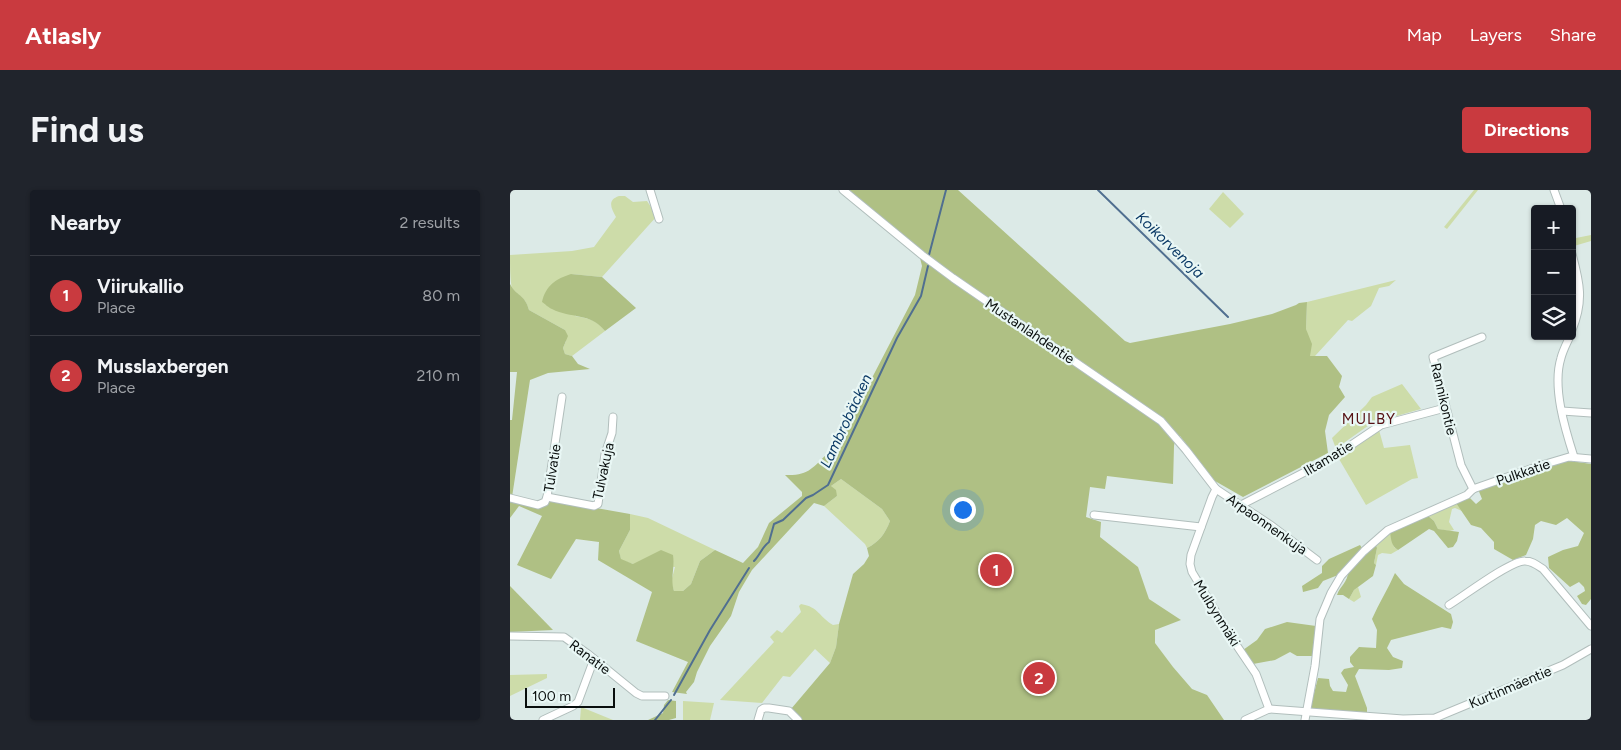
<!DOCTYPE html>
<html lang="en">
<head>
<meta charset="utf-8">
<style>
	body { margin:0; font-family:Figtree,sans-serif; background:#20242c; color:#f1f3f6 }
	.controls { position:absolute; right:15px; top:15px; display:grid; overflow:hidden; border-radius:5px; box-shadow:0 1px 4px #0004 }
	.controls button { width:45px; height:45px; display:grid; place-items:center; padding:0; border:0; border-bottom:1px solid #363941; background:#171b24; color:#f1f3f6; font:25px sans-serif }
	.scale { position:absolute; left:15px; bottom:12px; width:90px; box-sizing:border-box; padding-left:5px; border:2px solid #090e0d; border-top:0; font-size:14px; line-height:18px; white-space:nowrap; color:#090e0d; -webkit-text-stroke:4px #e9f7f5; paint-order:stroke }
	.you { position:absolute; left:452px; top:319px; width:18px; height:18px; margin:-12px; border:4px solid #fff; border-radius:50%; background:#1a73e8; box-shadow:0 0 0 8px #1a73e833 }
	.badge { display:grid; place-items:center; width:32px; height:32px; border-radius:50%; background:#c93a3f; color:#fff; font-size:16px; font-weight:700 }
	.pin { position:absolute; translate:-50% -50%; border:2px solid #fff; box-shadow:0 1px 5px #0006 }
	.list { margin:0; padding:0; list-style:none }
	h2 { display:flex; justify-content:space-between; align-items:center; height:65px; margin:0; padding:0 20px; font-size:21px }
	h2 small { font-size:16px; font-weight:400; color:#9ea1a6 }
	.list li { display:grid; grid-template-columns:32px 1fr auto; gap:15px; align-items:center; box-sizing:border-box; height:80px; padding:0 20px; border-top:1px solid #363941 }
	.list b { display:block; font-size:19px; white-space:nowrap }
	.list p { margin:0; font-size:16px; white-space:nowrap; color:#9ea1a6 }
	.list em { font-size:16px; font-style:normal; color:#9ea1a6 }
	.icon { flex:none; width:28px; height:28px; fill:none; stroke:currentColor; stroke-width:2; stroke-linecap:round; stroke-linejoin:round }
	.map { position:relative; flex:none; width:1081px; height:530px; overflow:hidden; border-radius:5px }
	header { display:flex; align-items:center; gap:30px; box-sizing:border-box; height:70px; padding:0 25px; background:#c93a3f; color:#fff }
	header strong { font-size:24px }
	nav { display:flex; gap:28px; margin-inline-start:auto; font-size:18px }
	.intro { display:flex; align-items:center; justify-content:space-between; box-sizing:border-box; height:120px; padding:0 30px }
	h1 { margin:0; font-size:35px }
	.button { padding:12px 22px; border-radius:5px; background:#c93a3f; color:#fff; font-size:18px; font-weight:700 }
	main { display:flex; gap:30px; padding:0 30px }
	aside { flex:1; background:#171b24; border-radius:5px; box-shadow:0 1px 4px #0004 }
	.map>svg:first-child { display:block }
	.green { fill:#cddca9 }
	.forest { fill:#afc084 }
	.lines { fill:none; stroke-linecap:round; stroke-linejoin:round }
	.stream { stroke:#506f90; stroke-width:2 }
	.minor-casing { stroke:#b1bebc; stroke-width:9 }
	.minor { stroke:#fff; stroke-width:7 }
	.labels { text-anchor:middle; stroke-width:4.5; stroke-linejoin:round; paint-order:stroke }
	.street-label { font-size:14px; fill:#090e0d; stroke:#e9f7f5 }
	.water-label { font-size:15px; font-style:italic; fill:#093864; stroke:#e9f7f5 }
	.neighbourhood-label { font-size:15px; letter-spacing:1px; fill:#561114; stroke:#e9f7f5 }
</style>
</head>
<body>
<header>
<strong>Atlasly</strong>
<nav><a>Map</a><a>Layers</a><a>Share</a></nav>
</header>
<div class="intro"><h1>Find us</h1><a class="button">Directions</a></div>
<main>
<aside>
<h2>Nearby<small>2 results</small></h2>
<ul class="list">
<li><span class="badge">1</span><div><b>Viirukallio</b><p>Place</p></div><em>80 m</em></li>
<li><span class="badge">2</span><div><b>Musslaxbergen</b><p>Place</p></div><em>210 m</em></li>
</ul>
</aside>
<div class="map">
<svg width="1081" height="530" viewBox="0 0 1081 530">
	<rect width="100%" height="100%" fill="#dceae7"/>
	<g class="green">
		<path d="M964,0H968L937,39L934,37Z"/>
		<path d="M713,2L734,24L720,38L699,19Z"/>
		<path d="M109,6H115L123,12L137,11L147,26L92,87L61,84L65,126C78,128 87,130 95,141L62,166L55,164L53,158L56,151L55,140L19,120C15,106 10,108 2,98C0,91 0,74 0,65L62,61L84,57L106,27C101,18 97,10 109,6Z"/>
		<path d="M1081,45V51L1064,56L1062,46L1066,48Z"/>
		<path d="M886,90L879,96L869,98L861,116L842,131L838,130L805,166H800L796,139L797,112Z"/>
		<path d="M892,194L911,219L862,233L828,257L825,256L822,248L856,215L862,207Z"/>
		<path d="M869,240L874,258L900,255L908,288L902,289L856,315L829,269Z"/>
		<path d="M331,289L372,319L380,331C375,344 369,352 357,358L355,354L314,316L327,306L321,296Z"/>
		<path d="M946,313L952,321L945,318L942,319L939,332L944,340L939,341L928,339L924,331L917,325Z"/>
		<path d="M120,324L138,328L205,360L190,371L181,394L173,401H164L161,392L165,377L123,374L111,370L109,361L120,340Z"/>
		<path d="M880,341L884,357L888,360L881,364L872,363L868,365L866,375L864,373L867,358L866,355Z"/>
		<path d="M848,397L851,407L844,412L839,409L844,400Z"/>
		<path d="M291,414C309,417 309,427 323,435L329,434L326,457L320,473L305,459L280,487L273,486L252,513L210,510L264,452L260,447L267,440L272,443L291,422L289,416Z"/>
		<path d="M37,484V488L0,506V485Z"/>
		<path d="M173,511L204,513L200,530H173Z"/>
		<path d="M71,517L103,530H70Z"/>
	</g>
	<g class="forest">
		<path d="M338,0H448L615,151L620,153L720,134L762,124L786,115L789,113L797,112L796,139L802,154L800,166H817L832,186L829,197L835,207L819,225L815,241L818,263L733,307L705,291L670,246L665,250L664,256L663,294L597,286L595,299L580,297L576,327L591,332L590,347L628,377L639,409L671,430L645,440V453L663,477L682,499L697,505L714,530H291L281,519L320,473L326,457L329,434L343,384L354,374L359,366L357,358C369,352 375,344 380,331L372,319L331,289L321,296L326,300L327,306L314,316L304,313L242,380L229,402L221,426L200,456L187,482L184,492L176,502L177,504L162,502L178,472L126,451L142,402L88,370L89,352L66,349L41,389L7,375L32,326L9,316L0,328V310L28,317L35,316L41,310L120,324V340L109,361L111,369L123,374L151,360L163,365C165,378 160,389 164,401H173L181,394L190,371L205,360L233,373L248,357L259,333L292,306V302L275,285C299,286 302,278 318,263L322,262L328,254V249L337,236L405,105L412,76L410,68L414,63Z"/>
		<path d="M61,84L92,87L126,118L95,141C80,122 61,129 42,119C39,118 35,114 32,112C36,95 46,89 61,84Z"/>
		<path d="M0,94C6,106 15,104 19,120L55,140L58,146L53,158L55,164L62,166L68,174L80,179L38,183L20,190L2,307L0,306V230H2L7,182H0Z"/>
		<path d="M1054,270L1081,274V409L1076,415L1072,414L1067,406L1075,401L1074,397L1069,392L1060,397L1039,378L1038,367L1053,360L1068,356L1074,343L1057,328L1046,335L1031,331L1025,335L1023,349L1016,365L1003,370L984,359V352L971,338L961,335L946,313L959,307L966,314L972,309L968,299Z"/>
		<path d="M917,325L924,331L928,339L949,342L947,351L943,357L938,358L924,341L919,339L888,360C881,356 881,349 880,341Z"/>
		<path d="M850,355L852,358L828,385L813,391L808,398L793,402L792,396L812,383V376L819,369Z"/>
		<path d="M866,355L867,358L864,373L866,375L863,386L844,400L839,409L833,405H827C830,396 838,392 838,382Z"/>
		<path d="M885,383L894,394L941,424L943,432L941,439L932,437L881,450L877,458L883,467L893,471L892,478L879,480L849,479L845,486L857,518V523L802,519V511L808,488L819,489L820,496L823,501L836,502L838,495L831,483L834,479L844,477L840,472V467L849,457L866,458L867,440L862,429C869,413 878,399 885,383Z"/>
		<path d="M0,396L43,440L0,442Z"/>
		<path d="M777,432L806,436L803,466H787L780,462L765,470L743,474L733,460L747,450L755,439Z"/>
		<path d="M158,510L166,511V528L159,530H138L153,523L154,515Z"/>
	</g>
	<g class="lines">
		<g class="stream">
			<path d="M588,0L718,127"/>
			<path d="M419,65L436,0"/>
			<path d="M244,371C250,365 252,357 259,352L264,334L273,330L296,308L303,305L318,295L387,148L411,106L418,76"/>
			<path d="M164,505L200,440L239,378"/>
			<path d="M145,530L161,510"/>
		</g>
		<g class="minor-casing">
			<g id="minor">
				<path d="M140,0L149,29"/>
				<path d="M333,0L412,65L443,88L651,231L676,260L706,299L702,307L681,365L680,374L682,382L723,450L746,484L759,519"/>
				<path d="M1044,0L1051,19"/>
				<path d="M1062,64C1070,93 1074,111 1062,140"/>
				<path d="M1060,146C1057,153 1053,160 1051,168C1042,197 1055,239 1064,267"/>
				<path d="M1052,221L1081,223"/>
				<path d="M706,299L762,336L807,370"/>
				<path d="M963,299L951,275L923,167L972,147"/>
				<path d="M963,299L1032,275L1059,267L1081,269"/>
				<path d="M37,307L84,316L88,314L95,264L102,243L103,227"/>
				<path d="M0,308L28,315L35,312L37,307L52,207"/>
				<path d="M731,315L822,268L871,235L935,218"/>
				<path d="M584,325L691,337"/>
				<path d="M939,415C954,406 1001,370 1015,371C1022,371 1027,375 1033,379L1081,436"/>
				<path d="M0,446L54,447L78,464L126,503L132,506H155"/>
				<path d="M759,519L893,529L925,528L1053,475L1081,459"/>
				<path d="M33,530L63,516L68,512L84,469"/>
				<path d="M248,530L251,520L254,518H259L279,521L288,530"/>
				<path d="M735,530L759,519"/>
				<path d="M795,530L805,476L810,429L821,403L831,386L854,361L878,340L957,305L963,299"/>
			</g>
		</g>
		<use href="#minor" class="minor"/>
	</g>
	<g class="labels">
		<g class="street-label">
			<text transform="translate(520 141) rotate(34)" y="5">Mustanlahdentie</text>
			<text transform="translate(934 209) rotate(77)" y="5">Rannikontie</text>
			<text transform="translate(818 268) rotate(-31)" y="5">Iltamatie</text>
			<text transform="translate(42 278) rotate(-81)" y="5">Tulvatie</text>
			<text transform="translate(93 281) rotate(-78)" y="5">Tulvakuja</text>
			<text transform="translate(1013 282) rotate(-19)" y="5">Pulkkatie</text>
			<text transform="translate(757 334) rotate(35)" y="5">Arpaonnenkuja</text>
			<text transform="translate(707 423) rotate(58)" y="5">Mulbynmäki</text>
			<text transform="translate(80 467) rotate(37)" y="5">Ranatie</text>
			<text transform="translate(1000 497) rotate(-23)" y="5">Kurtinmäentie</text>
		</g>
		<g class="water-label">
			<text transform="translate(660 55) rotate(44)" y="5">Koikorvenoja</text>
			<text transform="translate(336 231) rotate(-65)" y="5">Lambrobäcken</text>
		</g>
		<g class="neighbourhood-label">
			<text x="859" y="234">MULBY</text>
		</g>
	</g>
</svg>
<div class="controls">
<button>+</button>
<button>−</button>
<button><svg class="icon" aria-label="layers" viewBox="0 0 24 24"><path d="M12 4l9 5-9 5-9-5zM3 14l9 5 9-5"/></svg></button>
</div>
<div class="scale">100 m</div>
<div class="you"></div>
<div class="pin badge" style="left:486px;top:380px">1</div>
<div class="pin badge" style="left:529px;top:488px">2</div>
</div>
</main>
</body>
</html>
